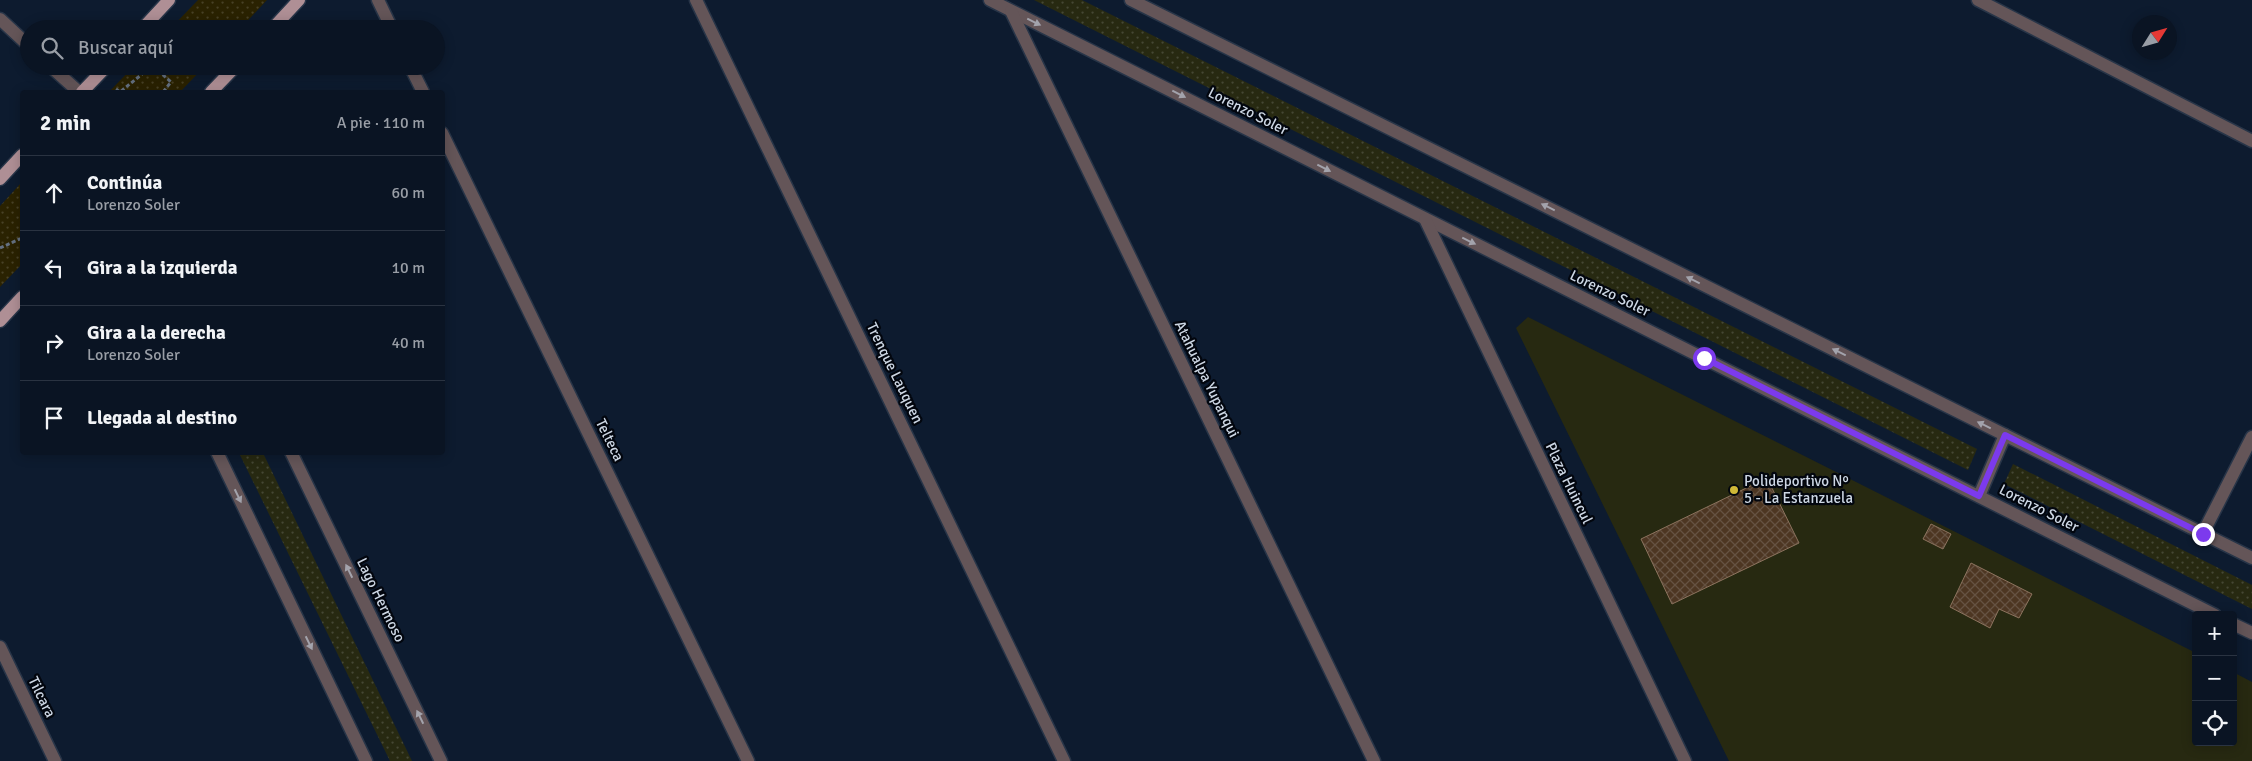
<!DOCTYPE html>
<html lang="es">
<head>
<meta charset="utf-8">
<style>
	body { margin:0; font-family:Signika,sans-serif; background:#131d2b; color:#f1f3f6 }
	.controls { position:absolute; right:15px; bottom:15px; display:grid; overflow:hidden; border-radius:5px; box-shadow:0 2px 12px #0003 }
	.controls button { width:45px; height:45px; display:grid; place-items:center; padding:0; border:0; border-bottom:1px solid #2a3341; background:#0a1423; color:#f1f3f6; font:25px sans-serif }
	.compass { position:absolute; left:2132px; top:15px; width:45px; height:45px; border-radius:50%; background:#0a1423; box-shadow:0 2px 12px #0003; rotate:53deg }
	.stop { position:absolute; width:15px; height:15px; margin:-11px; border:4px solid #7c3aed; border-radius:50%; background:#fff }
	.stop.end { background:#7c3aed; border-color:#fff; box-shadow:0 1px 5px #0008 }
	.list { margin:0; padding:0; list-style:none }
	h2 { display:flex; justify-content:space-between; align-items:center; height:65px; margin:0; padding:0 20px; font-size:21px }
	h2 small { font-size:16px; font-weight:400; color:#999ea6 }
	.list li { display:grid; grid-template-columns:32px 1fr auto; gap:15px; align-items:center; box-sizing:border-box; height:75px; padding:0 20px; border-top:1px solid #2a3341 }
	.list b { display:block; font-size:19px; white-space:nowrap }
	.list p { margin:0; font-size:16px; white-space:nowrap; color:#999ea6 }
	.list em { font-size:16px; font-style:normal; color:#999ea6 }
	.icon { flex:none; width:28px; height:28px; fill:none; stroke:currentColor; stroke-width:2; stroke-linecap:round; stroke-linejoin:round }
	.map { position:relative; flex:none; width:2252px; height:761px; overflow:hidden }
	.search { position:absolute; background:#0a1423; box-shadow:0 2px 12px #0003; left:20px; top:20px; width:425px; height:55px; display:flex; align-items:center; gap:12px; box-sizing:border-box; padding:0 18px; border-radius:28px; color:#999ea6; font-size:19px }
	.panel { position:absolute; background:#0a1423; box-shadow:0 2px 12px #0003; left:20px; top:90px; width:425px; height:365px; border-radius:5px }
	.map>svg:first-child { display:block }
	.grass { fill:url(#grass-dots) }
	.sand { fill:url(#sand-dots) }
	.pitch { fill:#272911 }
	.building { fill:url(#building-cross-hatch); stroke:#8c735e }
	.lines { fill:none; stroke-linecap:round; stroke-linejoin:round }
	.minor-casing { stroke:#283548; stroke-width:15 }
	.major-casing { stroke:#283548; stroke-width:15 }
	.path { stroke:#647081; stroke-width:3; stroke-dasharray:4 2.5; stroke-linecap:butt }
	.minor { stroke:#645558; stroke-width:12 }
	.major { stroke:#af8f95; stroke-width:12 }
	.oneway { fill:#a3a3ac }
	.route { stroke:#7c3aed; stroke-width:6 }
	.poi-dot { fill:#cfb837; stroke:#02060e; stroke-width:2 }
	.labels { text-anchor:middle; stroke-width:4.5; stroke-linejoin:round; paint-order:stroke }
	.street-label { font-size:15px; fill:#cdd7e4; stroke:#02060e }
	.poi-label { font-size:15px; fill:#cdd7e4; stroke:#02060e; text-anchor:start }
</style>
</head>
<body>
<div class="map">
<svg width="2252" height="761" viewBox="0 0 2252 761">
	<defs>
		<pattern id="grass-dots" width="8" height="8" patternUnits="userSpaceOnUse" patternTransform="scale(1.25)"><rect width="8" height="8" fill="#272911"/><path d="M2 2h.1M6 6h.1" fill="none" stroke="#454734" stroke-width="1.8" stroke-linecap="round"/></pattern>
		<pattern id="sand-dots" width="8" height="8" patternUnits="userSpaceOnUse" patternTransform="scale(1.25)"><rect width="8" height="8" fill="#2a2201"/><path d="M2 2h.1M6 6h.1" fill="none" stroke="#484126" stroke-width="1.8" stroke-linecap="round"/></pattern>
		<pattern id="building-cross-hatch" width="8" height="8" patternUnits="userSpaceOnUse" patternTransform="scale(1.25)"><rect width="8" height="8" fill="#4d3622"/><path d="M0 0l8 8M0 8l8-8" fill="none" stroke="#655242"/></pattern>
	</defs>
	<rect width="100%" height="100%" fill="#0d1b2f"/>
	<g class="grass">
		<path d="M1034,0H1082L1977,449L1968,470Z"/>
		<path d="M239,453H263L412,761H390Z"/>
		<path d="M2013,464L2252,585V609L2004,484Z"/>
	</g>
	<g class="sand">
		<path d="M198,0H267L240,29H170Z"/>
		<path d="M134,66H205L180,92H109Z"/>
		<path d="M22,182V264L0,287V206Z"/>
	</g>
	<path class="pitch" d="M1528,317L2196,653V742H2233V672L2252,682V761H1729L1516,328Z"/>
	<g class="building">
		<path d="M1767,478L1799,543L1672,604L1641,539Z"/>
		<path d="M1931,524L1951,534L1943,549L1923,539Z"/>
		<path d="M1971,563L2032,594L2019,618L1999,609L1990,628L1950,607Z"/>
	</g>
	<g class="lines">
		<g class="minor-casing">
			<g id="minor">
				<path d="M378,0L392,29"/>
				<path d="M696,0L1064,761"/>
				<path d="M990,0L2215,615"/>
				<path d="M1131,0L2252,558"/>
				<path d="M1978,0L2252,141"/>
				<path d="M1011,11L1374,761"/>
				<path d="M0,19L29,46"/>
				<path d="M50,66L79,92"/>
				<path d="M410,66L423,92"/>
				<path d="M442,133L748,761"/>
				<path d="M1425,219L1685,761"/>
				<path d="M217,452L366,761"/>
				<path d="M291,452L441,761"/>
				<path d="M1979,496L2005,435"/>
				<path d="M2203,533L2252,437"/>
				<path d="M2233,624L2252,633"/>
				<path d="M0,647L55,761"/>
			</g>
		</g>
		<g class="major-casing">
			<g id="major">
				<path d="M142,29L169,0"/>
				<path d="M272,29L299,0"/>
				<path d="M82,92L107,66"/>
				<path d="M211,92L236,66"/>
				<path d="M0,179L22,155"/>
				<path d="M0,321L22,297"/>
			</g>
		</g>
		<g class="path">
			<path d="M153,66L171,82L163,92"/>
			<path d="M116,89L120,92L152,66"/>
			<path d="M0,248L22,238"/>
		</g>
		<use href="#minor" class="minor"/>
		<use href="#major" class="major"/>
	</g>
	<defs><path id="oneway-solid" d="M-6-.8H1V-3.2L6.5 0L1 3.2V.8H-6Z" transform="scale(1.25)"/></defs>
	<g class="oneway">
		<use href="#oneway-solid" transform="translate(1034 22) rotate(26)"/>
		<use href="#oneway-solid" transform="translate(1179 94) rotate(27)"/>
		<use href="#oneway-solid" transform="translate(1324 168) rotate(27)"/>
		<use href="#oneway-solid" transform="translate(1548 207) rotate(-154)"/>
		<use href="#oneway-solid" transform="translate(1469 241) rotate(26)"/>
		<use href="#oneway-solid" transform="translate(1693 280) rotate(-154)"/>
		<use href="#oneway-solid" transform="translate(1839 352) rotate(-154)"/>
		<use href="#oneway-solid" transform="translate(1984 425) rotate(-154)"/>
		<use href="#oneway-solid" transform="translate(238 496) rotate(64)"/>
		<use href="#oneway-solid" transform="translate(349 571) rotate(-116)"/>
		<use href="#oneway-solid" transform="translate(309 643) rotate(64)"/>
		<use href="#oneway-solid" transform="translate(420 717) rotate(-116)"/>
	</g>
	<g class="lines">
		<path class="route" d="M1704,358L1979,496L2005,435L2203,534"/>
	</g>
	<circle class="poi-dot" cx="1734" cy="490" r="5"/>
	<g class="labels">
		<g class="street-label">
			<text transform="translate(1248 111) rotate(27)" y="5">Lorenzo Soler</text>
			<text transform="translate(1610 293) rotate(26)" y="5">Lorenzo Soler</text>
			<text transform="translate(895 373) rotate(64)" y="5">Trenque Lauquen</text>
			<text transform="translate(1207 379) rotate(64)" y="5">Atahualpa Yupanqui</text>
			<text transform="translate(610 440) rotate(64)" y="5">Telteca</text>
			<text transform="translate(1569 483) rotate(64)" y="5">Plaza Huincul</text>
			<text transform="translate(2039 508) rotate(27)" y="5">Lorenzo Soler</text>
			<text transform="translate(381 600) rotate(64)" y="5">Lago Hermoso</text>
			<text transform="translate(42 697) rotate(64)" y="5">Tilcara</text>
		</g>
		<g class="poi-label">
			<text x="1744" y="486">Polideportivo Nº<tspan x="1744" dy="17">5 - La Estanzuela</tspan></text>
		</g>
	</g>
</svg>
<div class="controls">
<button>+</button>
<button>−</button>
<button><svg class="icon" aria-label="locate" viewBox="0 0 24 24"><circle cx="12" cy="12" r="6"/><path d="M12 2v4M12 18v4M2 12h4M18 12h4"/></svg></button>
</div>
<svg class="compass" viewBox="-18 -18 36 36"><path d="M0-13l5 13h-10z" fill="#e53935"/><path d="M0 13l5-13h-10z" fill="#999ea6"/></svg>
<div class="stop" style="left:1704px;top:358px"></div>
<div class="stop end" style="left:2203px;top:534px"></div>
<div class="search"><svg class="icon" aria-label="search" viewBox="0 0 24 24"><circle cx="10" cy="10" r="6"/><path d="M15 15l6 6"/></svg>Buscar aquí</div>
<section class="panel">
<h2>2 min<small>A pie · 110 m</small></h2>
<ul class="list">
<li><svg class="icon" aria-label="ahead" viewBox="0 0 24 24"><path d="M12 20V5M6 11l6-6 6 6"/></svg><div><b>Continúa</b><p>Lorenzo Soler</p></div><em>60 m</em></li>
<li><svg class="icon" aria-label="left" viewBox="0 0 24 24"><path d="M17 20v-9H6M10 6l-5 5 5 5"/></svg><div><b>Gira a la izquierda</b></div><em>10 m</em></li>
<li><svg class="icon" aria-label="right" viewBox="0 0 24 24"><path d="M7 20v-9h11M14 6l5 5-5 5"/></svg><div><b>Gira a la derecha</b><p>Lorenzo Soler</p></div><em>40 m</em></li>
<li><svg class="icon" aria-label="arrive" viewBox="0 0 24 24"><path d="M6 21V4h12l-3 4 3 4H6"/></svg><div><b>Llegada al destino</b></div></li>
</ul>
</section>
</div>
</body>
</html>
